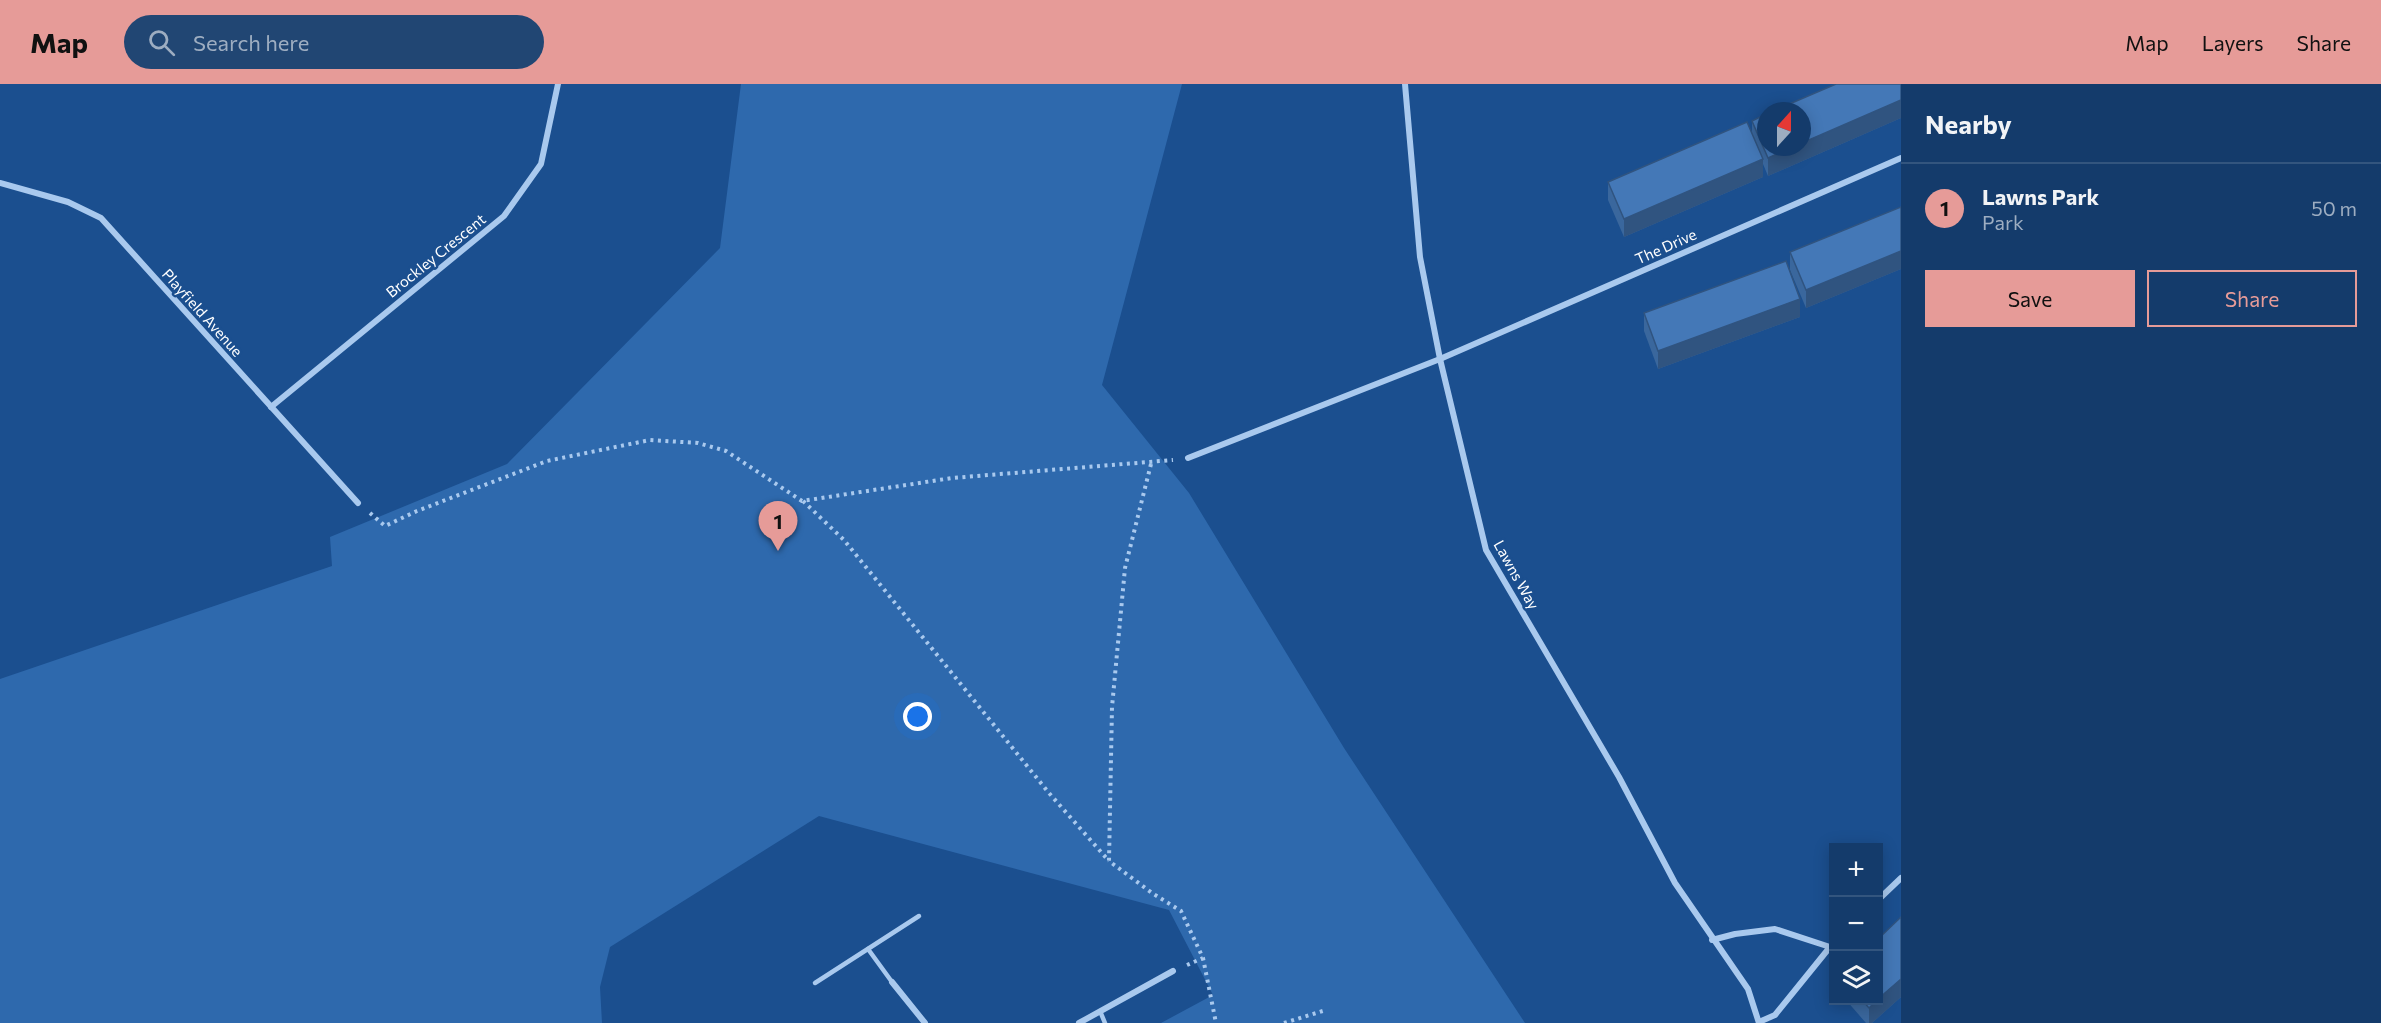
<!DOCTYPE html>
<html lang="en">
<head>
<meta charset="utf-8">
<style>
	body { margin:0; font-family:Commissioner,sans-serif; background:#214673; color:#f1f3f6 }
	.controls { position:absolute; right:18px; bottom:18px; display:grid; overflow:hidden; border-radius:0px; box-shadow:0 3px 15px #0003 }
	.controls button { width:54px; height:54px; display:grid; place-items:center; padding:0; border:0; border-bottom:2px solid #33557e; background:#143b6b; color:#f1f3f6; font:30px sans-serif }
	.compass { position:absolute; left:1757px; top:18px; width:54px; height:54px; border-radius:50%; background:#143b6b; box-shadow:0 3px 15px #0003; rotate:21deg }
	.you { position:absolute; left:918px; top:633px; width:21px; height:21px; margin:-15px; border:4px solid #fff; border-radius:50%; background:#1a73e8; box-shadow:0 0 0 9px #1a73e833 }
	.badge { display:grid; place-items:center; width:39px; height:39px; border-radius:50%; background:#e69b98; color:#111; font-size:20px; font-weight:700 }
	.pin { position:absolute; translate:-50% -50px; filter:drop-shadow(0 2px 3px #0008) }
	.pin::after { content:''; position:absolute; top:32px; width:21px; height:18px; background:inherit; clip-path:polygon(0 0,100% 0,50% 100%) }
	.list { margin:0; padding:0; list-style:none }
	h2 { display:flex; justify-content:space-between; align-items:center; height:78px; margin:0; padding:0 24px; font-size:26px }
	h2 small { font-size:20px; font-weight:400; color:#9dadc1 }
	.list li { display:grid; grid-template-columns:39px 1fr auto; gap:18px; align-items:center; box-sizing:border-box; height:90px; padding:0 24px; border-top:2px solid #33557e }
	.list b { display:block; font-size:22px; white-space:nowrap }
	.list p { margin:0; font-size:20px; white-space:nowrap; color:#9dadc1 }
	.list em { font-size:20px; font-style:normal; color:#9dadc1 }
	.actions { display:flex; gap:12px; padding:18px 24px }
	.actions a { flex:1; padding:14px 0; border:2px solid #e69b98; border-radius:0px; text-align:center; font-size:21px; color:#e69b98 }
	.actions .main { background:#e69b98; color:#111 }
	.icon { flex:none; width:33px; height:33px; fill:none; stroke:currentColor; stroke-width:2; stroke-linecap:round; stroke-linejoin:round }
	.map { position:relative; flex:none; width:1901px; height:939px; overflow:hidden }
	header { display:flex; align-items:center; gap:36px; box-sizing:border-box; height:84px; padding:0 30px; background:#e69b98; color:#111 }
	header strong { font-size:28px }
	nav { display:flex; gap:33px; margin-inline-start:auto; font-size:21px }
	.search { width:420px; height:54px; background:#214673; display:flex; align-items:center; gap:15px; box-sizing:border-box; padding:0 21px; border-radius:33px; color:#9dadc1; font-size:22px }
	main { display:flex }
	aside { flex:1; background:#143b6b }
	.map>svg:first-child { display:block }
	.green { fill:#2e69ad }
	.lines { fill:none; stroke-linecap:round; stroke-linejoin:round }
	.path { stroke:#a9c9ee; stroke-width:4; stroke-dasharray:3 4.5; stroke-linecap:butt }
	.lane { stroke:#a9c9ee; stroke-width:4.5 }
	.street { stroke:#a9c9ee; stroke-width:6 }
	.wall { fill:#3a679d }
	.shaded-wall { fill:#305480 }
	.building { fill:#4478b7; stroke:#305480; stroke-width:1.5 }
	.labels { text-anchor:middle; stroke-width:5; stroke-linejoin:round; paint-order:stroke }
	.street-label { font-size:15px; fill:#fff; stroke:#1b4f8f }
</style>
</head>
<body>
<header>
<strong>Map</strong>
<div class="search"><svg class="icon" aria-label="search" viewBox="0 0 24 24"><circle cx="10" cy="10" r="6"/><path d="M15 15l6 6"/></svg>Search here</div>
<nav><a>Map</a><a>Layers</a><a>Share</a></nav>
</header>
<main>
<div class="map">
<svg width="1901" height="939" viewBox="0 0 1901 939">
	<rect width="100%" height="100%" fill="#1b4f8f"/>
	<path class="green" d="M741,0H1182L1102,301L1189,409L1344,664L1525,939H1161L1213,911L1169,826L819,732L610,863L600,903L602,939H0V595L332,482L330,453L507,380L720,164Z"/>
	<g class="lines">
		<g class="path">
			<path d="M1151,380L1125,484L1112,623L1109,777L1152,809L1181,827L1203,874L1216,939"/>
			<path d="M803,417L844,456L1049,709L1109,777"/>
			<path d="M370,429L385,442L417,427L547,377L650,356L698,359L726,367L802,417L952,394L1173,376"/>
			<path d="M1187,881L1203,874"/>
			<path d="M1284,939L1326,926"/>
		</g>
		<g class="lane">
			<path d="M868,865L892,898"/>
			<path d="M815,899L919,832"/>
			<path d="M1100,927L1105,939"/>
		</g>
		<g class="street">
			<path d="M1405,0L1420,173L1440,275L1486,466L1619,693L1675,799L1748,905L1759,939"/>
			<path d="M0,99L68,118L101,134L358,419"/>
			<path d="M271,323L504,132L541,80L558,0"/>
			<path d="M1188,374L1440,275L1901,74"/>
			<path d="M1878,816L1901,794"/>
			<path d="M1712,856L1735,850L1775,845L1830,863L1834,860"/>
			<path d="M892,898L925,939"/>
			<path d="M1759,938L1775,931L1830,863"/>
			<path d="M1079,939L1173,887"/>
		</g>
	</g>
	<g class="wall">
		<path d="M1901,0V34L1768,92L1763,80V93L1624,153L1608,116V98L1752,49V37Z"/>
		<path d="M1901,123V185L1806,224L1790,186V168Z"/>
		<path d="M1644,229L1800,233L1658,285L1644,247Z"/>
		<path d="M1901,833V913L1872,939H1866L1846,916H1878Z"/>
	</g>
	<g class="shaded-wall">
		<path d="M1901,16V34L1768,92V74L1792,63H1802V59Z"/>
		<path d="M1763,75V93L1624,153V135Z"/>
		<path d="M1901,167V185L1806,224V206Z"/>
		<path d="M1800,215V233L1658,285V267Z"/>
		<path d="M1901,895V913L1872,939H1869V924L1877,916H1878V915Z"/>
	</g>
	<g class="building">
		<path d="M1836,0H1901V16L1802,59V27H1773Z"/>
		<path d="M1766,30V63H1792L1768,74L1752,37Z"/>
		<path d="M1747,38L1763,75L1624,135L1608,98Z"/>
		<path d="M1901,123V167L1806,206L1790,168Z"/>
		<path d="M1786,177L1800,215L1658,267L1644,229Z"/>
		<path d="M1901,833V895L1878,915V855Z"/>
		<path d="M1862,916H1877L1869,924Z"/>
	</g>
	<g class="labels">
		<g class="street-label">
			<text transform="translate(1666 163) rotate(-24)" y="5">The Drive</text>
			<text transform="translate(436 172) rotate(-39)" y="5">Brockley Crescent</text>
			<text transform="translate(202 229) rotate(48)" y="5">Playfield Avenue</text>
			<text transform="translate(1516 491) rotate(61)" y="5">Lawns Way</text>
		</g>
	</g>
</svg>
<div class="controls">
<button>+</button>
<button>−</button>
<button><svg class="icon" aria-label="layers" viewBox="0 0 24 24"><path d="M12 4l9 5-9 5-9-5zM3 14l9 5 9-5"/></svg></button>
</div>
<svg class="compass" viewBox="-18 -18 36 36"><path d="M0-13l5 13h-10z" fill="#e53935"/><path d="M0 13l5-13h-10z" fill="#9dadc1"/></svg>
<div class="you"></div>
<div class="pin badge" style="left:778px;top:467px">1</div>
</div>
<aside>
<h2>Nearby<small></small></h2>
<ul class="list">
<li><span class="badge">1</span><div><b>Lawns Park</b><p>Park</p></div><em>50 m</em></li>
</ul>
<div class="actions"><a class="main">Save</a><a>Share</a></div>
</aside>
</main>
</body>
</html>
